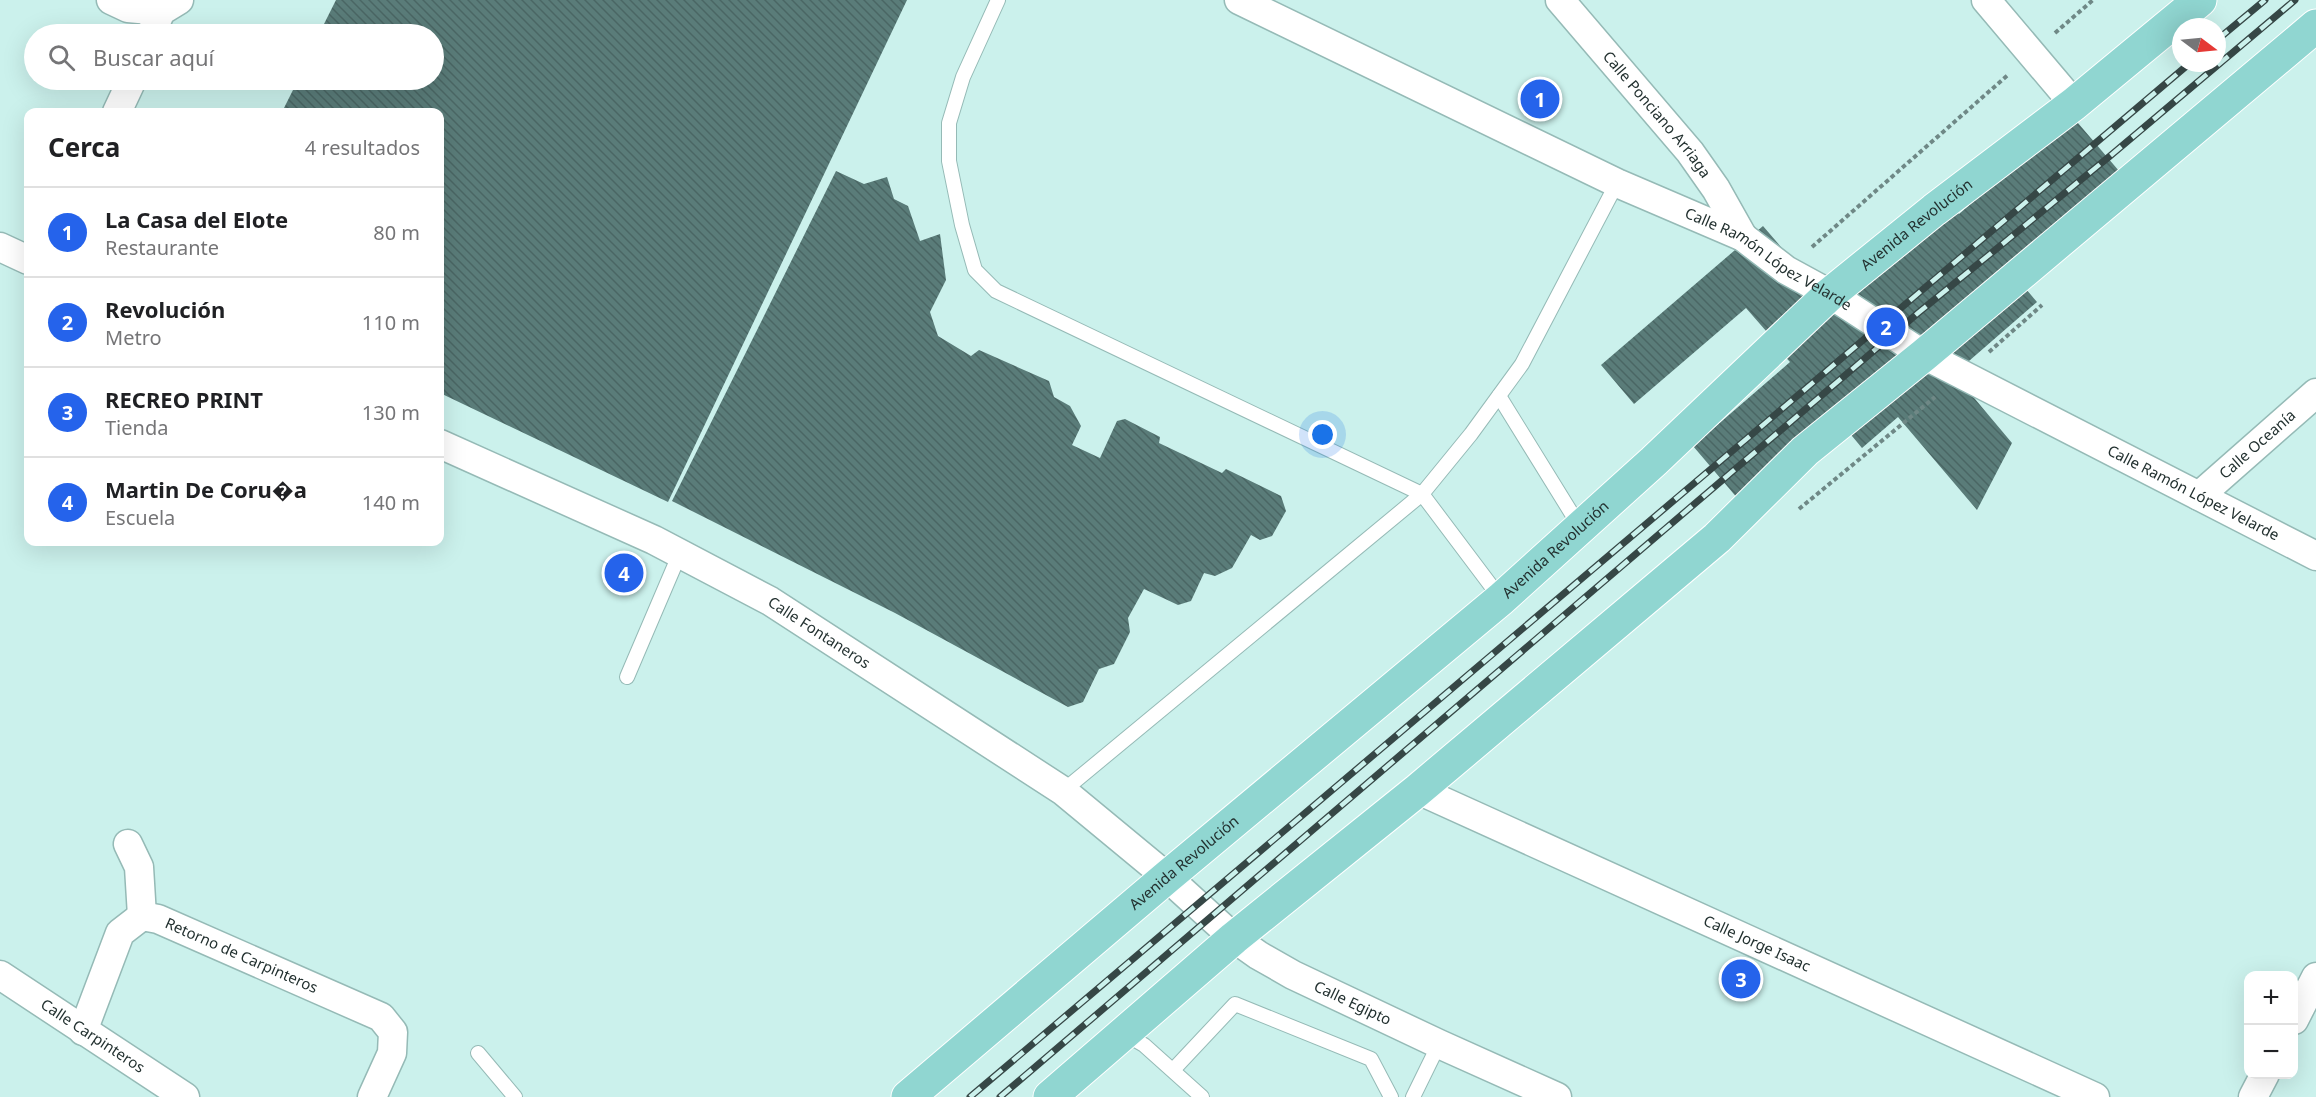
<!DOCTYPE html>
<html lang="es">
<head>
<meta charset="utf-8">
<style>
	body { margin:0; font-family:"Noto Sans",sans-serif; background:#f6f6f6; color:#202124 }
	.controls { position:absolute; right:18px; bottom:18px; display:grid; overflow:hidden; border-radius:12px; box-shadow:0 6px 24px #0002 }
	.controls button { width:54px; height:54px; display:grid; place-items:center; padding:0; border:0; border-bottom:2px solid #e0e0e0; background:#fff; color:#202124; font:30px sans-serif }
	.compass { position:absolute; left:2172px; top:18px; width:54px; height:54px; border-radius:50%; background:#fff; box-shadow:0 6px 24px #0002; rotate:106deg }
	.you { position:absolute; left:1323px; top:435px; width:21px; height:21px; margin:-15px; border:4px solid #fff; border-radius:50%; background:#1a73e8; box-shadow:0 0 0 9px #1a73e833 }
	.badge { display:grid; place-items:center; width:39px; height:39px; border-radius:50%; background:#2563eb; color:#fff; font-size:20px; font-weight:700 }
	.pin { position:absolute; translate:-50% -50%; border:3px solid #fff; box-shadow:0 2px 6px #0006 }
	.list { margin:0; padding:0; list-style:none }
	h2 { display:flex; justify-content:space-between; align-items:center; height:78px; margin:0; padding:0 24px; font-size:26px }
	h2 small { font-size:20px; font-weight:400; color:#757577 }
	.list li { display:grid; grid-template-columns:39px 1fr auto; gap:18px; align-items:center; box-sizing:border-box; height:90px; padding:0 24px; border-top:2px solid #e0e0e0 }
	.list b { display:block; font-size:22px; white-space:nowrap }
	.list p { margin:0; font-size:20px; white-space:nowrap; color:#757577 }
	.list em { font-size:20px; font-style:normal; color:#757577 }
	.icon { flex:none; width:33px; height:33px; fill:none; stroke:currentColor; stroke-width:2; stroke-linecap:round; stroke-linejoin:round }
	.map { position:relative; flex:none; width:2316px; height:1097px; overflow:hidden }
	.search { position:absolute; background:#fff; box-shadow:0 6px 24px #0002; left:24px; top:24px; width:420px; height:66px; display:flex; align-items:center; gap:15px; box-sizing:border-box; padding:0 21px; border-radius:33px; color:#757577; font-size:22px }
	.panel { position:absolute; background:#fff; box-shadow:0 6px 24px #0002; left:24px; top:108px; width:420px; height:438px; border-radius:12px }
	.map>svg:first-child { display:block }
	.building { fill:url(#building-back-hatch) }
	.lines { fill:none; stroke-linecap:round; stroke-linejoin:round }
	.service-casing { stroke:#95bab6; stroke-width:16 }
	.minor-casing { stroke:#95bab6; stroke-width:31 }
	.primary-casing { stroke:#fff; stroke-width:35 }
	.path { stroke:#6f8886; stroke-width:4; stroke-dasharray:4.5 3; stroke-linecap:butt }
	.service { stroke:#fff; stroke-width:14 }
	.minor { stroke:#fff; stroke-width:28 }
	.primary { stroke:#90d6d1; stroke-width:33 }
	.rail-casing { stroke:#364746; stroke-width:7 }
	.rail { stroke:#cbf1ec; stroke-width:4.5; stroke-dasharray:14; stroke-linecap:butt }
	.labels { text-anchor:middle; stroke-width:6; stroke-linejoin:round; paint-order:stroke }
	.street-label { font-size:15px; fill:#233130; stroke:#cbf1ec }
</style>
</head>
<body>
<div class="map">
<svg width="2316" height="1097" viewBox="0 0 2316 1097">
	<defs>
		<pattern id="building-back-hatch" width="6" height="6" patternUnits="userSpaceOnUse" patternTransform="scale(1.5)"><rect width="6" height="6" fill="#5a7c79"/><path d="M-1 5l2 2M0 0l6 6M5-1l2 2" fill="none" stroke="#4a6664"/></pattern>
	</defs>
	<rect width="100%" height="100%" fill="#cbf1ec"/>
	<g class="building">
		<path d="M336,0H907L668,502L440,393V112H282L298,80H434V34H319Z"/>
		<path d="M2072,116L2131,185L2019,281L2037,302L1954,374L2012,443L1977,510L1898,417L1862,448L1847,430L1750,513L1693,446L1790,362L1777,348L1780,347L1746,308L1634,404L1601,365L1763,226L1829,303L1947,201L1959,214Z"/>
		<path d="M836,171L864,184L887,177L894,199L908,206L920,241L940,234L946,280L930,312L938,336L971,356L979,350L1049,381L1054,397L1070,406L1081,426L1072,445L1100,458L1117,421L1125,419L1160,437L1159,443L1222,473L1226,469L1281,496L1286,511L1272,536L1260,540L1251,535L1232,568L1215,576L1204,573L1191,601L1178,605L1144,589L1128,618L1130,632L1114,664L1099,669L1083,702L1068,707L895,613L672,501Z"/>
	</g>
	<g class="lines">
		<g class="service-casing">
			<g id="service">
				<path d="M998,0L963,77L949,123V161L962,225L975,270L996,291L1422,494L1501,599"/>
				<path d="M1499,396L1580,527"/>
				<path d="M627,677L680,553"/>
				<path d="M1063,791L1422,494L1471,434L1522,364L1617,183"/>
				<path d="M1125,1034L1144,1045L1202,1097"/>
				<path d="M478,1053L515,1097"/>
				<path d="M1174,1069L1235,1004L1371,1059L1391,1097"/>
				<path d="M1413,1097L1439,1044"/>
			</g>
		</g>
		<g class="minor-casing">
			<g id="minor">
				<path d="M111,0L128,8L161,11"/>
				<path id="s1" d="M1239,0L1617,183L1743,237L1786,270L1830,294L1924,355L2316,556"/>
				<path id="s2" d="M1560,0L1690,152L1716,189L1743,237"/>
				<path d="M1986,0L2074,104"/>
				<path d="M151,34L161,11L179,0"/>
				<path d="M117,112L132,80"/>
				<path d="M0,247L28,260"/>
				<path id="s3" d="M440,444L654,540L770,601L1063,791L1167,877L1234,938L1258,955L1293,975L1439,1044L1557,1097"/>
				<path id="s4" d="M2199,496L2316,393"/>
				<path id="s5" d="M1418,790L2095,1097"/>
				<path d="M128,844L139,867L142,916"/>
				<path id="s6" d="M0,975L185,1097"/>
				<path d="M2294,1020L2316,977"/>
				<path id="s7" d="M83,1031L120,933L142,916L158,919L381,1017L393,1032L392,1053L372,1097"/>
				<path d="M2253,1097L2265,1074"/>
			</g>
		</g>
		<g class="primary-casing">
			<g id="primary">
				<path id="s8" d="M908,1097L1167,877L1501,599L1654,461L1830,294L1934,210L2074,104L2200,0"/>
				<path d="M1050,1097L1234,938L1418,790L1717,538L1805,451L1924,355L2316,26"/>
			</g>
		</g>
		<g class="path">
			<path d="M2055,33L2093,0"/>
			<path d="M1812,247L2009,74"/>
			<path d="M1989,352L2042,305"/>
			<path d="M1799,509L1935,397"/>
		</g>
		<use href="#service" class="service"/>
		<use href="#minor" class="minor"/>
		<use href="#primary" class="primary"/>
		<g class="rail-casing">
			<g id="rail">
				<path d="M2217,40L2265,0"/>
				<path d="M970,1097L2190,63"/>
				<path d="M1000,1097L1918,313L2110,156L2295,0"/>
			</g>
		</g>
		<use href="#rail" class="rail"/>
	</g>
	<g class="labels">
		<g class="street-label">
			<text dy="5" stroke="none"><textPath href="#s2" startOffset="150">Calle Ponciano Arriaga</textPath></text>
			<text dy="5" stroke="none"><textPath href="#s8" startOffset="1334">Avenida Revolución</textPath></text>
			<text dy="5" stroke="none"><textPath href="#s1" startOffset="590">Calle Ramón López Velarde</textPath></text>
			<text dy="5" stroke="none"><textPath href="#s4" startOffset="78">Calle Oceanía</textPath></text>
			<text dy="5" stroke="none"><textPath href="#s1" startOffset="1076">Calle Ramón López Velarde</textPath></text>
			<text dy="5" stroke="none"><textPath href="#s8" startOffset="848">Avenida Revolución</textPath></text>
			<text dy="5" stroke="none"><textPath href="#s3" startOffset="424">Calle Fontaneros</textPath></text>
			<text dy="5" stroke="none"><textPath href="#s8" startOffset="362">Avenida Revolución</textPath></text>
			<text dy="5" stroke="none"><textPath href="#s5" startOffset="372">Calle Jorge Isaac</textPath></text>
			<text dy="5" stroke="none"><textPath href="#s7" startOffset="240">Retorno de Carpinteros</textPath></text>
			<text dy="5" stroke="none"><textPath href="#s3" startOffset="1076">Calle Egipto</textPath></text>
			<text dy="5" stroke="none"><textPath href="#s6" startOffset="111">Calle Carpinteros</textPath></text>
		</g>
	</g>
</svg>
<div class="controls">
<button>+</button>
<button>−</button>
</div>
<svg class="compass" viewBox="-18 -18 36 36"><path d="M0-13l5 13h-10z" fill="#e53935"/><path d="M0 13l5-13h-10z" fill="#757577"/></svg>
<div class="you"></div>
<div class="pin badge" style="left:1540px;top:99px">1</div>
<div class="pin badge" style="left:1886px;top:327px">2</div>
<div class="pin badge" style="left:1741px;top:979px">3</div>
<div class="pin badge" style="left:624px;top:573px">4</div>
<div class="search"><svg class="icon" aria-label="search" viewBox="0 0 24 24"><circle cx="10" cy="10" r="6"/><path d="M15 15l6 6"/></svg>Buscar aquí</div>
<section class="panel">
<h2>Cerca<small>4 resultados</small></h2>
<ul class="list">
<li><span class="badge">1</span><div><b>La Casa del Elote</b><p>Restaurante</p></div><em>80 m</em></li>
<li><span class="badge">2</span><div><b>Revolución</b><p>Metro</p></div><em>110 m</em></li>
<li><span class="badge">3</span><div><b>RECREO PRINT</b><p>Tienda</p></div><em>130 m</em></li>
<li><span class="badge">4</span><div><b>Martin De Coru�a</b><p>Escuela</p></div><em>140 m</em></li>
</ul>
</section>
</div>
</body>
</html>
